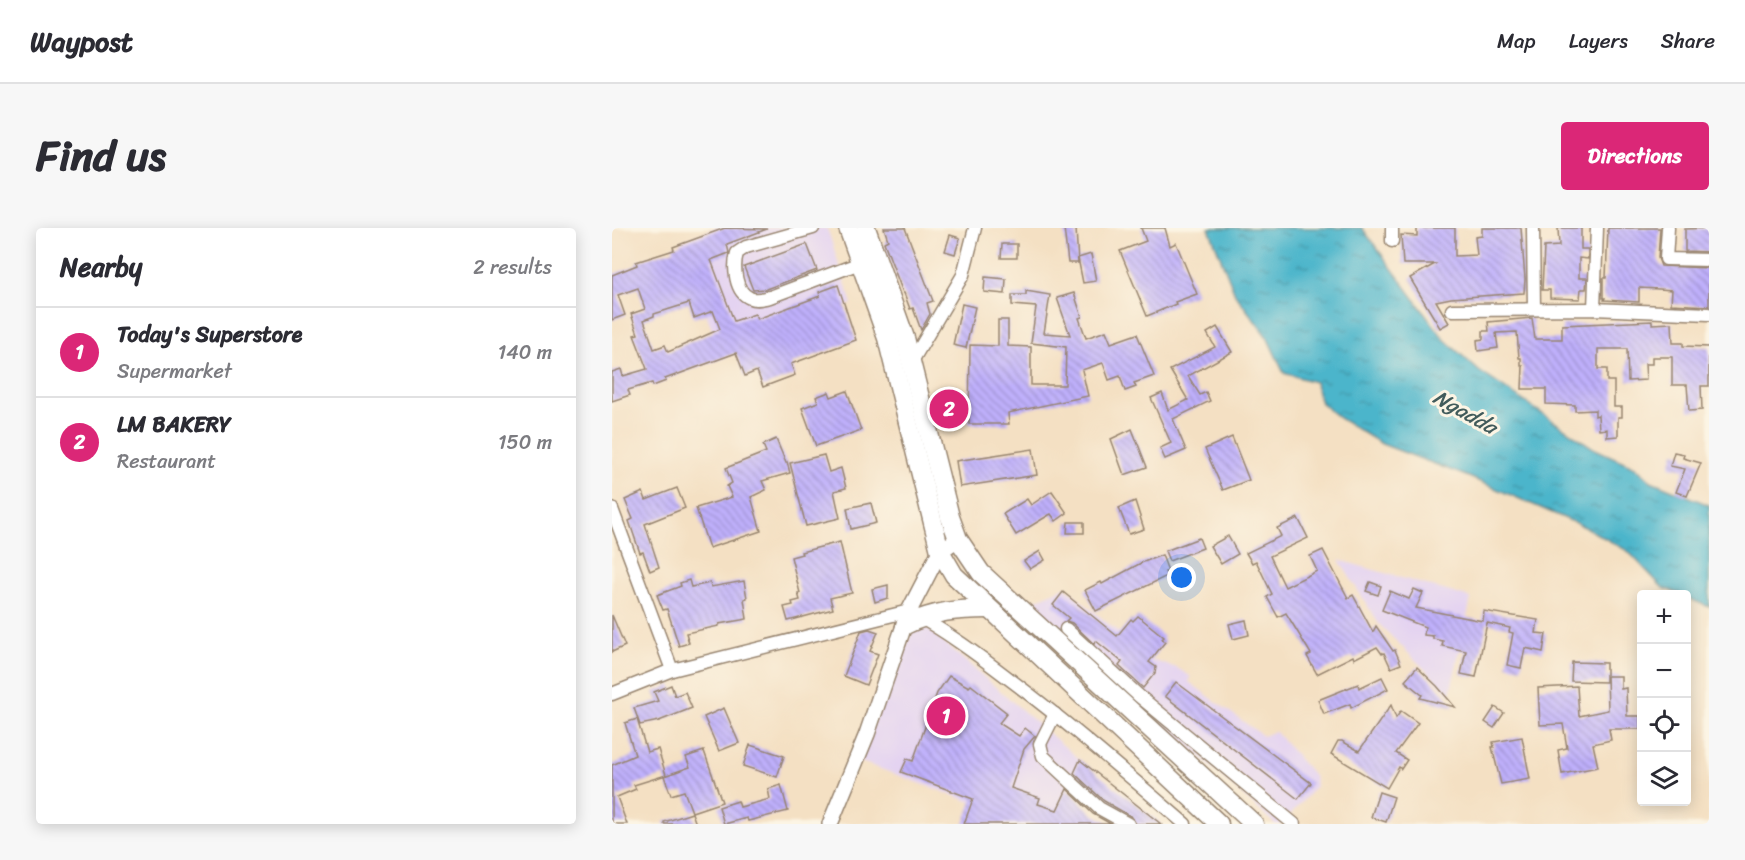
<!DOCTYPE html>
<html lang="en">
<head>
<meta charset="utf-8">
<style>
	body { margin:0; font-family:Sriracha,sans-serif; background:#f7f7f7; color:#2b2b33 }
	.controls { position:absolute; right:18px; bottom:18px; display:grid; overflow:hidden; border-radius:6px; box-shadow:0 3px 15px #0003 }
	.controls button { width:54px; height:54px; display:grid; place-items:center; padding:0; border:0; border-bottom:2px solid #e1e1e2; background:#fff; color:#2b2b33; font:30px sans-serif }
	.you { position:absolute; left:570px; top:350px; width:21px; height:21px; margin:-15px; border:4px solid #fff; border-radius:50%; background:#1a73e8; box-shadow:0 0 0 9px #1a73e833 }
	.badge { display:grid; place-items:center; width:39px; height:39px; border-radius:50%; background:#db2777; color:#fff; font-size:20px; font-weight:700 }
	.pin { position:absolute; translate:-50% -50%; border:3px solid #fff; box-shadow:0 2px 6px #0006 }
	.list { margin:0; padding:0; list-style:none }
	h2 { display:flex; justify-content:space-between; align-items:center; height:78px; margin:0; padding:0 24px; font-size:26px }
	h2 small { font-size:20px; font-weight:400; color:#7c7c81 }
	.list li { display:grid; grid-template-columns:39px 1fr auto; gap:18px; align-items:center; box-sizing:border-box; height:90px; padding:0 24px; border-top:2px solid #e1e1e2 }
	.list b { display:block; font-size:22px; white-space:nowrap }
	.list p { margin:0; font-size:20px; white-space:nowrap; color:#7c7c81 }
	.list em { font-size:20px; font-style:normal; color:#7c7c81 }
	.icon { flex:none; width:33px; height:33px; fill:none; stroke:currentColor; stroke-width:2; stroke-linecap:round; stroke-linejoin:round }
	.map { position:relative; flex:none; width:1097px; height:596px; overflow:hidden; border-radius:6px }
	header { display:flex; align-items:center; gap:36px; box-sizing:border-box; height:84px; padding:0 30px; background:#fff; border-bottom:2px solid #e1e1e2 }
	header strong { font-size:28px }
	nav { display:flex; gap:33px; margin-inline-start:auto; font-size:21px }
	.intro { display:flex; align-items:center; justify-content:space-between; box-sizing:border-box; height:144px; padding:0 36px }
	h1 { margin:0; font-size:42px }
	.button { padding:15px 27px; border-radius:6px; background:#db2777; color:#fff; font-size:21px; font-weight:700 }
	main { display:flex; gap:36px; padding:0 36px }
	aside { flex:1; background:#fff; border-radius:6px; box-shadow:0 3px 15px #0003 }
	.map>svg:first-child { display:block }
	.built { fill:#e4d3f1 }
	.water { fill:url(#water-ripples); stroke:#447074; stroke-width:1.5 }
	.building { fill:url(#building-back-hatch); fill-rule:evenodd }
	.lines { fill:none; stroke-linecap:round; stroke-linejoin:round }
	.minor-casing { stroke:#988570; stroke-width:15 }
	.tertiary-casing { stroke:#988570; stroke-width:18 }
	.secondary-casing { stroke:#988570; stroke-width:21 }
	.minor { stroke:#fff; stroke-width:12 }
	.tertiary { stroke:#fff; stroke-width:15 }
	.secondary { stroke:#fff; stroke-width:18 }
	.labels { text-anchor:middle; stroke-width:6; stroke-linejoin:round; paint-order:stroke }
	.water-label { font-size:21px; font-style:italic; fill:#415b5b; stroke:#fcf5e5 }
</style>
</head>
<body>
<header>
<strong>Waypost</strong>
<nav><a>Map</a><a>Layers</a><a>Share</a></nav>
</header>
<div class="intro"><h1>Find us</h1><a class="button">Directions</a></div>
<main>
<aside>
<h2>Nearby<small>2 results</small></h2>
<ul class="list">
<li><span class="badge">1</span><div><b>Today's Superstore</b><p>Supermarket</p></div><em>140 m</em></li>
<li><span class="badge">2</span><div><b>LM BAKERY</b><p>Restaurant</p></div><em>150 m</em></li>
</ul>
</aside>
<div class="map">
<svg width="1097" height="596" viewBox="0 0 1097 596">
	<defs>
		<pattern id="water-ripples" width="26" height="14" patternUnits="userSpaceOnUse" patternTransform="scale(1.5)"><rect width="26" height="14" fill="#4cb5cb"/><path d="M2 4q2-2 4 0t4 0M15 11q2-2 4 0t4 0" fill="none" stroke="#4093a4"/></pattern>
		<pattern id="building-back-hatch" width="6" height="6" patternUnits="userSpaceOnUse" patternTransform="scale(1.5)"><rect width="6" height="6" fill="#bfb0fc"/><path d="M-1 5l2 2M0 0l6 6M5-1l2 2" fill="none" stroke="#9c8fcb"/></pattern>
	</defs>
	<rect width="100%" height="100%" fill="#fcf5e5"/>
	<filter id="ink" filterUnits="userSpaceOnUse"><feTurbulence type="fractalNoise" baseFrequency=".0167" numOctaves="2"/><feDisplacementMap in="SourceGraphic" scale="12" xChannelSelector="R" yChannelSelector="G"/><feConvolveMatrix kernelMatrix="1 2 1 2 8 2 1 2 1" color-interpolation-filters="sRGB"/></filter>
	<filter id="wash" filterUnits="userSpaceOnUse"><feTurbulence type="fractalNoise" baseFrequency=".008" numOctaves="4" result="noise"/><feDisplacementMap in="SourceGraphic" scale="24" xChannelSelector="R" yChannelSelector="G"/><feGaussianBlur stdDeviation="1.35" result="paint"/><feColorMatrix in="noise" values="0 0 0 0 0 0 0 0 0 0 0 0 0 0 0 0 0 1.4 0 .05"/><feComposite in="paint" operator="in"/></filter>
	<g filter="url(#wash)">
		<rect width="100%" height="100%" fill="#f4e0c3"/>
		<g class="built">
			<path d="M104,0H215L240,76L108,123L68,14Z"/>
			<path d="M727,332L859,370L838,466L767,396Z"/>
			<path d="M453,359L539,432L565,440L578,448L577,454L651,508L663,503L702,548L704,558L670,596H663L415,376Z"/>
			<path d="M314,399L468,532L439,596H420L244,532L301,402Z"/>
		</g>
		<path class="water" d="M597,0H750L832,111L867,143L983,221L1023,239L1039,253L1097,277V379L1075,370L1074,367L1067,366L1051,360L1016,323L973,299L857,249L770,216L727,190L709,175L703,154L672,145L655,109L623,66Z"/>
		<g id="blocks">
			<g class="building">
				<path d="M113,0L155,1L115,16L117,25L99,32L122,93L143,86L145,91L208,68L207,64L226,57L244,112L179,136L183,147L151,159L145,143L133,148L124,125L53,151L54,153L41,158L40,155L16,162L18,167L0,173V144L9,141L11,148L35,141L22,107L26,106L19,86L33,81L26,60L6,67L13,87L0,92V47L25,37L24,34L62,22L61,19ZM77,75L82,90L101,83L108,101L56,124L53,117L42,121L32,92L42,88V86Z"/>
				<path d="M272,0H293L313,52L321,73L315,75L318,86L309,102L301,80L298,81L292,65H291L272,14L276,12Z"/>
				<path d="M452,0H464L466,35H456Z"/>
				<path d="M529,0H553L558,18L564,15L585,66L563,74L564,76L535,88L508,23L534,13Z"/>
				<path d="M805,0H843V28L865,27L863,9L870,8V0H909L913,51L912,65L839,70L824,73L837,95L828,100L798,50L823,36H791L789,7L805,8Z"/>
				<path d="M946,0H969V21H976V31L967,30V50H975L974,61H969L968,71L938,70V62H930L932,19L947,18Z"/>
				<path d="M996,0H1048L1046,30L1049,38L1097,40V78L1059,76L1060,62L1047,61L1027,60V74L992,72L993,70H991V50H994Z"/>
				<path d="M1097,0L1096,24L1073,23V1Z"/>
				<path d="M338,7L348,10L343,26L333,23Z"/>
				<path d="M195,16L205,42L154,61L141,62L132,39Z"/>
				<path d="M390,16H405V30H389Z"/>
				<path d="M479,26L484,53L471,55L466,30Z"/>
				<path d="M373,49L394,51L393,66L372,64Z"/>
				<path d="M414,63L438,67L432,105L458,107L445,70L462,65L470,89L467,90L474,110L494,103L499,115L525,106L542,148L522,155L524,159L513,163L508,148L497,152L491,135L470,142L476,168L396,185L397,196H357L358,117L386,118V92H396V118L419,119V157H453L454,119L419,115L424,79L400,77V67H414Z"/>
				<path d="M350,76L363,79L354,120L341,117Z"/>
				<path d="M920,90L923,111H950V97L1040,93V96L1060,95L1061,115H1071V118L1097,119V158H1089L1090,182L1077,183L1075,157H1060V129H1040V136H1033L1034,152L1016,153L1015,121H986V141H995V153H1002V179H1010V189H1006V208L995,209V201L987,202L986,187L983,188V182L963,183V177L934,176V161H910L911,138H909V130H907L905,104L884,105L886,120L866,123L865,112L871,111V103H877L876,94Z"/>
				<path d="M605,99L620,124L576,148L588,167L594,164L598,173L561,191L574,222L553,231L548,220L559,215L539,170L550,165L556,182L576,172L558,142L603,119L595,105Z"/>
				<path d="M235,163L249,202L204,218L190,180L206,174L204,169L217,164L219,169Z"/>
				<path d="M520,201L535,239L512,247L499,211Z"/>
				<path d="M620,209L637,252L611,262L593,221Z"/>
				<path d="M164,211L174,235L175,234L178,245L150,253L154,262L139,269L149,303L97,320L84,280L120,269L115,258L120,255L114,240L154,224L151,217Z"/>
				<path d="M421,221L425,247L348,259L344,233Z"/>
				<path d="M1062,224L1072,226L1071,230L1089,235L1075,268L1064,264L1073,241L1058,238Z"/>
				<path d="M212,227L217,244L229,240L234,260L222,263L228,290L194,298L178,235Z"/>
				<path d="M65,260L73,280L33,296L47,339L38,343L31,324L28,325L17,293L21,291L13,272L31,264L34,272Z"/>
				<path d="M440,263L455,285L444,293L439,286L437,287L404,307L391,286L415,271L419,277Z"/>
				<path d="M523,273L532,301L517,306L507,280Z"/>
				<path d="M259,275L264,295L239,301L235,280Z"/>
				<path d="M686,290L696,310L658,328L673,359L705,343L698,328L711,322L736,370L741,367L761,404L764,398L781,423L783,422L789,436L779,440L772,425L770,426L765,419L742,431L741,428L705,446L695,428L699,426L674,385L666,389L655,369L660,366L644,333L640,335L634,325L669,308L665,300Z"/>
				<path d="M456,294H472V305H455Z"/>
				<path d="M616,308L626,326L609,336L598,318Z"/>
				<path d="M587,310L591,320L557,333L553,323Z"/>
				<path d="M228,314L240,365L218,370L221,381L176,393L172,379L181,377L180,374L188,372L186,365H188L179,329L190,326L189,324Z"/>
				<path d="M428,323L433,332L418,341L412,333Z"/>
				<path d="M550,327L556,343L553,344L555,348L484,383L473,362L489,354L490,356L529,335Z"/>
				<path d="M77,352L79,359L98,355L99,359L132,353L135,370L132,371L135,391L107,396V398L74,405L77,415L67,418L55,381L51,382L45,367L69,358L68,355Z"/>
				<path d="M758,354L769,358L766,367L754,363Z"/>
				<path d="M276,357V370L263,374L260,361Z"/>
				<path d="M802,361L811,365L804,380L871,393L872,383L926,392L924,405L934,406L931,424L913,420L909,440L895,437L901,405L897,404L898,400L875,395L864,449L849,446L854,423L830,418L831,413L821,411V408L812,407L813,399L770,382L778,363L797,371Z"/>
				<path d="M451,364L505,408L519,391L521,393L526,388L552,409L550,411L553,414L537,434L544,439L543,445L531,460L507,438L510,434L484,413L482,416L460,395L454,393L457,390L441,377Z"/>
				<path d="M0,387L13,418L0,424Z"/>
				<path d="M634,392L637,407L621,411L617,396Z"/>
				<path d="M257,401L266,404L258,423L266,426L254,457L232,448L249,403Z"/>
				<path d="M960,434L994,435V454L959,453Z"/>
				<path d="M805,439L825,458L843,479L808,470L810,467L793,453Z"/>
				<path d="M337,448L357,459L359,457L395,485L387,495L407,508L413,500L423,508L412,521L399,560L428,570L426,576L445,582L455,561L481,586L499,596H352L361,571L289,544L295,531L301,533L325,465Z"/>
				<path d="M995,448H1009V461L1014,460L1015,488H1028V501H997L999,512L981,516L986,539L950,546L946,522L955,520L951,496L928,497L926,460L965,458L967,488L996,482Z"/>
				<path d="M770,449L776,461L739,480L738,476L712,486L706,472L746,456L747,460Z"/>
				<path d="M564,454L699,555L686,571L553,468Z"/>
				<path d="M59,457L63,468L73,464L80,480L47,493L28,497L22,480L46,473L42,464Z"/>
				<path d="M779,477L784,490L789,483L806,495L784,525L795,532L789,541L787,539L775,560L719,526L726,513H730L747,523Z"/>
				<path d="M883,479L892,485L882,500L873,494Z"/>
				<path d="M112,480L127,515L107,523L92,489Z"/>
				<path d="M25,491L35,524L46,521L54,547L22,557L24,561L5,569L15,596H0V537L23,527L13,495Z"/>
				<path d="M910,509L918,551L889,556L880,519H882L881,514Z"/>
				<path d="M138,517L172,528L165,549L131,538Z"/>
				<path d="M92,523L110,574L80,584L72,563L59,567L52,548L78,539L74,529Z"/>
				<path d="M468,532L549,596H524L520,589L492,573L462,545Z"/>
				<path d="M169,557L176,583L136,593L135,590L112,596L107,579L126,573L128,579L158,571L156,561Z"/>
				<path d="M767,564L782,569L774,594L759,589Z"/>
				<path d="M80,585L84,596H52V594Z"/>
			</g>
		</g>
	</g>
	<g filter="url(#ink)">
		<use href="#blocks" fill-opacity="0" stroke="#988570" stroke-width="1.5"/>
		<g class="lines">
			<g class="minor-casing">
				<g id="minor">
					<path d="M201,0L134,19L125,25C121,39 123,64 138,70C144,73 152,70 158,69L248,35"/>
					<path d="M921,0L922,81"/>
					<path d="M1056,0L1054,31L1097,32"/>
					<path d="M780,13V0"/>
					<path d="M982,81L985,0"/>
					<path d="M840,82L982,81L1097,86"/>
					<path d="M299,135L351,47L363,0"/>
					<path d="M0,281L60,442"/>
					<path d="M454,401L527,468L682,596"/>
					<path d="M0,466L60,442L297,383C334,403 366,427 400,453C460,498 516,547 573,596"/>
					<path d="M443,486L428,516L431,528L487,580L516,596"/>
				</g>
			</g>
			<g class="tertiary-casing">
				<path id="tertiary" d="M218,596L255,506L297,383L328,323L346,311"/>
			</g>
			<g class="secondary-casing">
				<g id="secondary">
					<path d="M236,0L275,110L328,323L342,347L607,596"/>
					<path d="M254,0L293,110L338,289L346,311L369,345L642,596"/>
					<path d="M293,397C323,383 345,381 377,381"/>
				</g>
			</g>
			<use href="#minor" class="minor"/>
			<use href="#tertiary" class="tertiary"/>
			<use href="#secondary" class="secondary"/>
		</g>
	</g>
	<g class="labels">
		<g class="water-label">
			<text transform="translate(853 184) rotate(29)" y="7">Ngadda</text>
		</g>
	</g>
</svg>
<div class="controls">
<button>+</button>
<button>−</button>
<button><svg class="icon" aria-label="locate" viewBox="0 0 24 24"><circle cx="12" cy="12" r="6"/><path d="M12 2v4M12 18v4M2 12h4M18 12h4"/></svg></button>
<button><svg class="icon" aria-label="layers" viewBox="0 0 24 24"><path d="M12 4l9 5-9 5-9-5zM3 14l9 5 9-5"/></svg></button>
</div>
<div class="you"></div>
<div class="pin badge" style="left:334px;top:488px">1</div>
<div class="pin badge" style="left:337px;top:181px">2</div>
</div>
</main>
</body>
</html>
